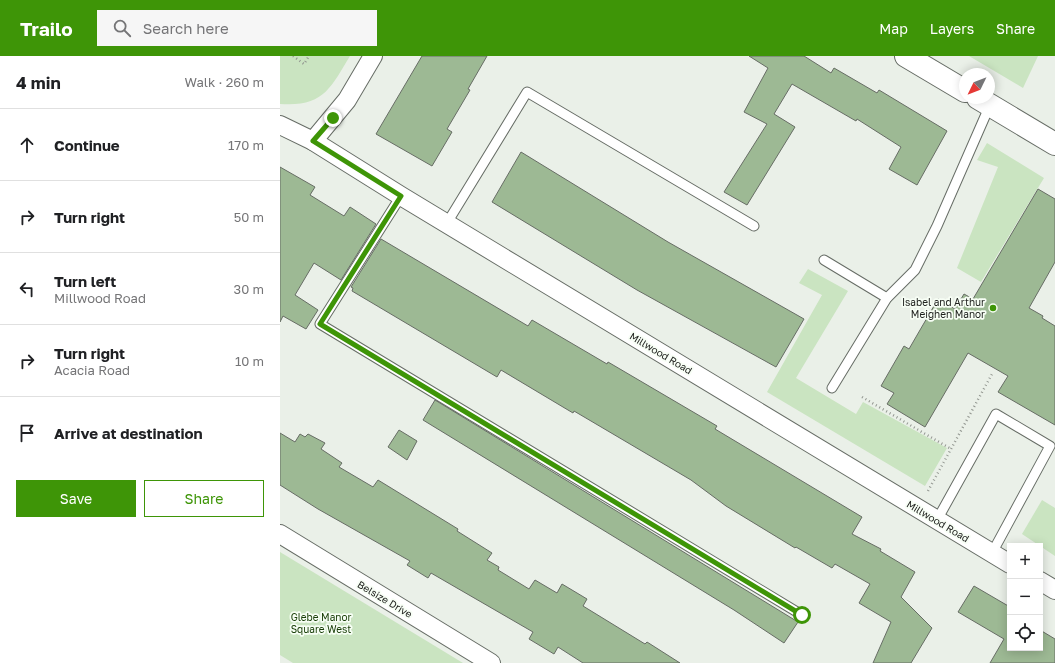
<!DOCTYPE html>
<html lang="en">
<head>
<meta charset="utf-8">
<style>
	body { margin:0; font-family:"Golos Text",sans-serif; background:#f6f6f6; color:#202124 }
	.controls { position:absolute; right:12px; bottom:12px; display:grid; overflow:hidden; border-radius:0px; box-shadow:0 2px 10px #0003 }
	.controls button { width:36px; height:36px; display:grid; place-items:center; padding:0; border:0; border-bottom:1px solid #e0e0e0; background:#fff; color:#202124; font:20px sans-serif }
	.compass { position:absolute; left:679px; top:12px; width:36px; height:36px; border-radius:50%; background:#fff; box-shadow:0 2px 10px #0003; rotate:227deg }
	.stop { position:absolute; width:12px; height:12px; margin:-9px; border:3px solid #3e9507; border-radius:50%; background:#fff }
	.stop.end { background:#3e9507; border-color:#fff; box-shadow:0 1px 4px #0008 }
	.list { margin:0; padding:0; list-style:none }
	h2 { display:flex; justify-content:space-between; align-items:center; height:52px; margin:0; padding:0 16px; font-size:17px }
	h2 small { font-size:13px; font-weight:400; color:#757577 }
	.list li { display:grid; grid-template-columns:26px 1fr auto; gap:12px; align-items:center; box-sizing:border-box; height:72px; padding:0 16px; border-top:1px solid #e0e0e0 }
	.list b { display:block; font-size:15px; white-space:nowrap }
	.list p { margin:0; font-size:13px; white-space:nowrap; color:#757577 }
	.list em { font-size:13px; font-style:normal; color:#757577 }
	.actions { display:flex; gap:8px; padding:12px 16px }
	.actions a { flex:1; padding:9px 0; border:1px solid #3e9507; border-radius:0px; text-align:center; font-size:14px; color:#3e9507 }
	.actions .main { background:#3e9507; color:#fff }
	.icon { flex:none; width:22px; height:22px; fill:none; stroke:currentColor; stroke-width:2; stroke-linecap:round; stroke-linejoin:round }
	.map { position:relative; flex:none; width:775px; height:607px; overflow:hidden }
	header { display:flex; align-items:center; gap:24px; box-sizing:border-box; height:56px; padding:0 20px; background:#3e9507; color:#fff }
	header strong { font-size:19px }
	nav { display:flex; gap:22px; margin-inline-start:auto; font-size:14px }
	.search { width:280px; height:36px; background:#f6f6f6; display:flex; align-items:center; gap:10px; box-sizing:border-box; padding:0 14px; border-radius:0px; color:#757577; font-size:15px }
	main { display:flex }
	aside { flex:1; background:#fff }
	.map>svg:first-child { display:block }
	.green { fill:#cae4c1 }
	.building { fill:#9db994; stroke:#676d65 }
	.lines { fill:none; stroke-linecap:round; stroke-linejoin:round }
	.service-casing { stroke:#676d66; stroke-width:11 }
	.minor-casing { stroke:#676d66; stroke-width:20 }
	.tertiary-casing { stroke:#676d66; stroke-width:24 }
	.path { stroke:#939791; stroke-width:2.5; stroke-dasharray:1 3; stroke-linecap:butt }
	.service { stroke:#fff; stroke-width:9 }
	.minor { stroke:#fff; stroke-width:18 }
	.tertiary { stroke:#fff; stroke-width:22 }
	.route { stroke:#3e9507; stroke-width:5 }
	.poi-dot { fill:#3e9507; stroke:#f7fef5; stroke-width:1.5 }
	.labels { text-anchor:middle; stroke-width:3.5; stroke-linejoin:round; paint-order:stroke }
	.poi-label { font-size:10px; fill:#212320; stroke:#f7fef5; text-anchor:end }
	.street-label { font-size:10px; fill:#212320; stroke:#f7fef5 }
	.park-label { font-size:10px; fill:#1b400a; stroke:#f7fef5 }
</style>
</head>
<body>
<header>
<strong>Trailo</strong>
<div class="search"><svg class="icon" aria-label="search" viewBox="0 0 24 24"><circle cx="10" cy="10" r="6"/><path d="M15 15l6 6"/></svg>Search here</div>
<nav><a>Map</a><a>Layers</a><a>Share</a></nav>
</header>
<main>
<aside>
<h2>4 min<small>Walk · 260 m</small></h2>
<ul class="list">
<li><svg class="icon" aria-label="ahead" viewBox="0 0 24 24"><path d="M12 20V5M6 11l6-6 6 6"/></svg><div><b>Continue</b></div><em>170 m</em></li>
<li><svg class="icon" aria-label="right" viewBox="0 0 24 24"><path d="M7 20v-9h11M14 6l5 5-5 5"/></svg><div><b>Turn right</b></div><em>50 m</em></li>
<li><svg class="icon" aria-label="left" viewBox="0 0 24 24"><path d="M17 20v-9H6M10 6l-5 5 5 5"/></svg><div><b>Turn left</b><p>Millwood Road</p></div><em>30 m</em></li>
<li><svg class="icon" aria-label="right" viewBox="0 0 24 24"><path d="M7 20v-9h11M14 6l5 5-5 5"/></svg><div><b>Turn right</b><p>Acacia Road</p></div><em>10 m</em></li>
<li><svg class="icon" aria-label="arrive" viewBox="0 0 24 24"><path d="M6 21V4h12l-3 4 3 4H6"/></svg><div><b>Arrive at destination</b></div></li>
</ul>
<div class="actions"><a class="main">Save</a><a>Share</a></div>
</aside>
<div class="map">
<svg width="775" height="607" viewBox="0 0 775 607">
	<rect width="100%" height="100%" fill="#eaf0e8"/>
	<g class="green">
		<path d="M0,0H70C50,33 43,51 0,48Z"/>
		<path d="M689,0H758L743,32Z"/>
		<path d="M707,87L764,122L701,226L677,212L718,111L697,104Z"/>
		<path d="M528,213L568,235L516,322L576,358L583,346L667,392L645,430L487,336L542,239L519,227Z"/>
		<path d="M762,444L775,452V500L742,478Z"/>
		<path d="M0,496L183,607H13L0,599Z"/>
	</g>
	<g class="building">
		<path d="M142,0H207L188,33L190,34L167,73L172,76L152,110L96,78Z"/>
		<path d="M469,0H524L551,17L554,12L597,37L599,34L667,75L637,129L609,113L621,91L577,63L576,65L512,28L494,58L515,71L467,149L444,136L487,68L464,56L488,12Z"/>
		<path d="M241,96L388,186L524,263L496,311L357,234L212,146Z"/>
		<path d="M0,111L35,131L30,139L64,160L70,151L96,168L61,224L34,207L15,239L38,254L26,273L3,260L0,266Z"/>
		<path d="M758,133L775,143V206L749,252L763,260L762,262L775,270V369L718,336L728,320L688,297L645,371L607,348L614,337L601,330L624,290L629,293L658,243L675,253L684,238L693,243Z"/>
		<path d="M101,183L248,270L252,264L327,308L328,306L437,370L435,373L582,461L572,478L601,493L600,495L635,516L621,541L652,572L631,607H593L611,566L579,547L590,528L555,508L552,512L516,491L515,492L446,450L411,424L294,355L293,357L221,314L217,321L72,235L73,232L71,231Z"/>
		<path d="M155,344L518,566L504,587L454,554L143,364Z"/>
		<path d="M119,374L137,385L127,404L108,391Z"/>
		<path d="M0,377L15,386L20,378L25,381L28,378L45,387L41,393L62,407L59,411L93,431L98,424L178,473L177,475L212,497L207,504L219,511L218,514L249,533L255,524L277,537L282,528L307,543L303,550L365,588L367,586L400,607H303L278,591L274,598L249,583L253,576L151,517L148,522L127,509L130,505L38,453L0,429Z"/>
		<path d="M694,530L730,551V592H760V574L775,583V607H710L724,583L678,556Z"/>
	</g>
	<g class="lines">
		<g class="service-casing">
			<g id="service">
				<path d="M121,140L40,268L522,559"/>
				<path d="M167,167L247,36L474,170"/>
				<path d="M544,204L607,242"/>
				<path d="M552,332L607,242L635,214L657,170L710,49"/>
				<path d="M657,464L716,358L770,390L712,497"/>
			</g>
		</g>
		<g class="minor-casing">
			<g id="minor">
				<path d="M0,69L33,85L121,140L730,508"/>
				<path d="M33,85L67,44L93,0"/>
				<path d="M0,478L211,607"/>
				<path d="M760,525L775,534"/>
			</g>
		</g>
		<g class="tertiary-casing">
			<g id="tertiary">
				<path d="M626,0L685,35"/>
				<path d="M698,42L775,88"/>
			</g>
		</g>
		<g class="path">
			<path d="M13,0L24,8L29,0"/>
			<path d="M582,341L671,393"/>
			<path d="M648,435L712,318"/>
		</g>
		<use href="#service" class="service"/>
		<use href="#minor" class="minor"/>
		<use href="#tertiary" class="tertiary"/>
	</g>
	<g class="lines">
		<path class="route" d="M53,62L33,85L121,140L40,268L522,559"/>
	</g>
	<circle class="poi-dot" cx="713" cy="252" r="4"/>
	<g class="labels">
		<g class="poi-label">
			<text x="705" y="250">Isabel and Arthur<tspan x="705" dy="12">Meighen Manor</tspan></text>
		</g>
		<g class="street-label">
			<text transform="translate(381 297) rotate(31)" y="4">Millwood Road</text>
			<text transform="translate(658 465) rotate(31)" y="4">Millwood Road</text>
			<text transform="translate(105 543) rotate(31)" y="4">Belsize Drive</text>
		</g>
		<g class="park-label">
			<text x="41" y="565">Glebe Manor<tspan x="41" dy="12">Square West</tspan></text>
		</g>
	</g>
</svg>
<div class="controls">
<button>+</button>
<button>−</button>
<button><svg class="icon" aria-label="locate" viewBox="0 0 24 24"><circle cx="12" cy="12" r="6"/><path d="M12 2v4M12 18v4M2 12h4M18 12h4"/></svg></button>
</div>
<svg class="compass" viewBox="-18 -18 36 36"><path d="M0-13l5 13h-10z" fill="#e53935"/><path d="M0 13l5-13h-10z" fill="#757577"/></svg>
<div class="stop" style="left:522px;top:559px"></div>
<div class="stop end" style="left:53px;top:62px"></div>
</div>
</main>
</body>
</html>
